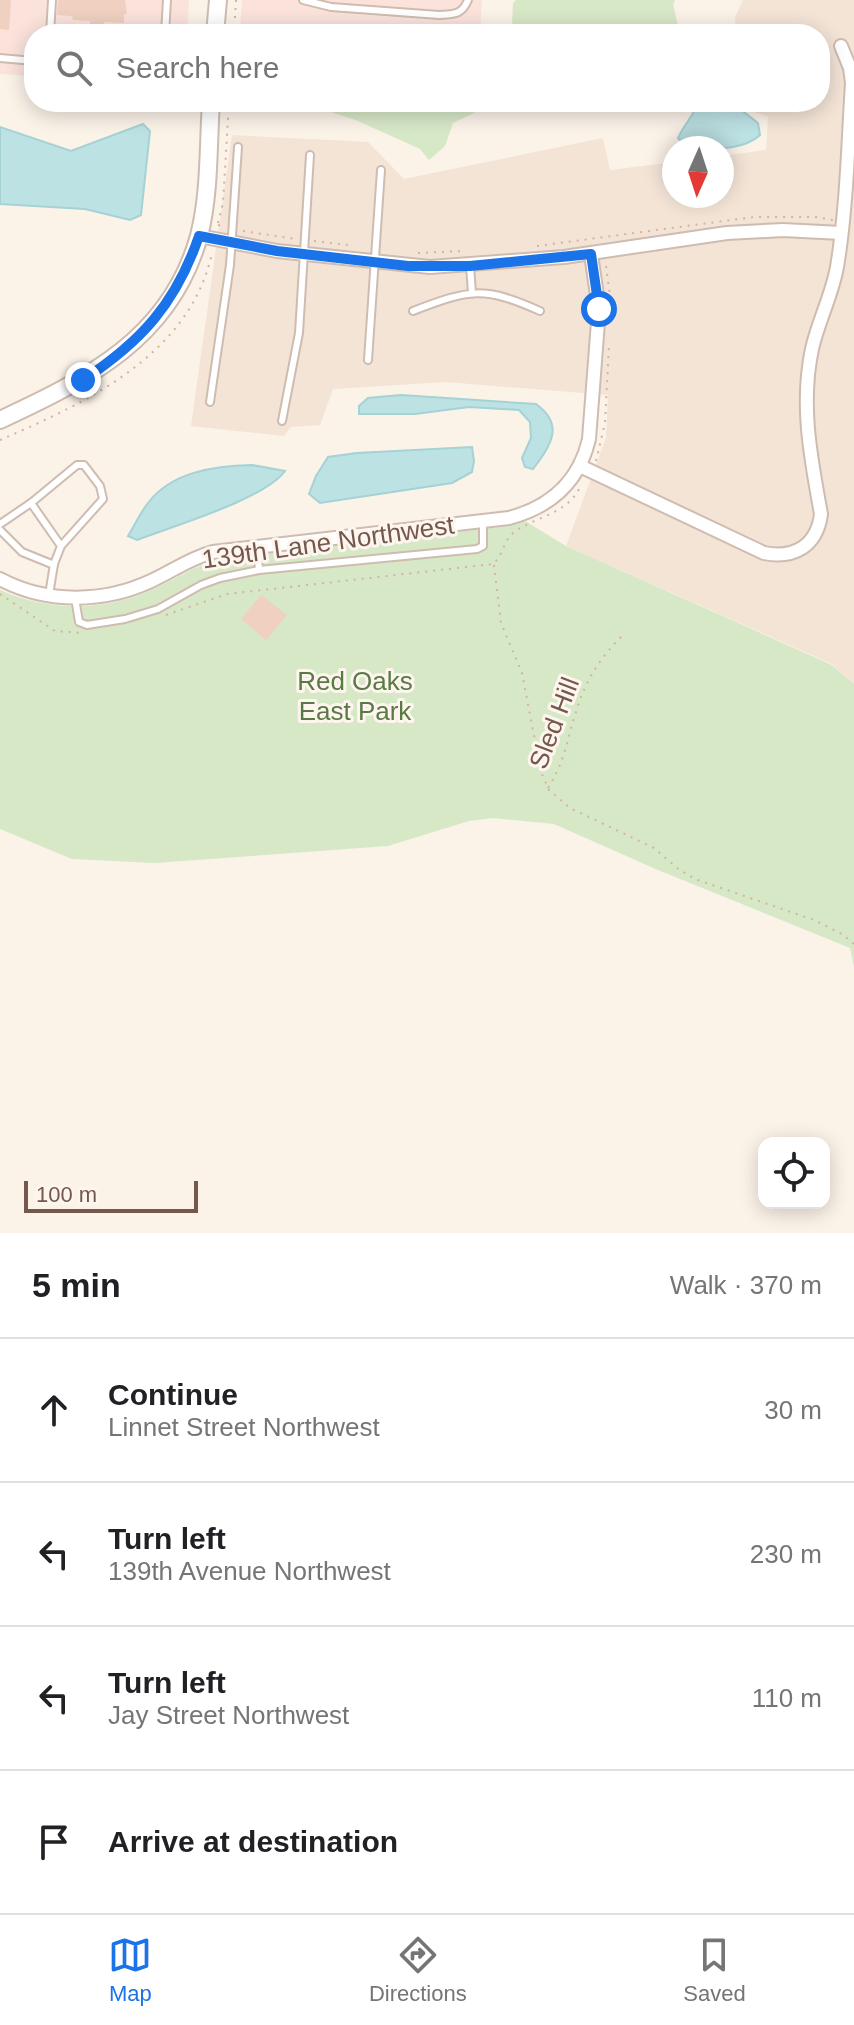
<!DOCTYPE html>
<html lang="en">
<head>
<meta charset="utf-8">
<style>
	body { margin:0; font-family:Helvetica,sans-serif; background:#f2f2f2; color:#202124 }
	.controls { position:absolute; right:24px; bottom:24px; display:grid; overflow:hidden; border-radius:16px; box-shadow:0 4px 20px #0003 }
	.controls button { width:72px; height:72px; display:grid; place-items:center; padding:0; border:0; border-bottom:2px solid #e0e0e0; background:#fff; color:#202124; font:40px sans-serif }
	.compass { position:absolute; left:662px; top:136px; width:72px; height:72px; border-radius:50%; background:#fff; box-shadow:0 4px 20px #0003; rotate:183deg }
	.scale { position:absolute; left:24px; bottom:20px; width:174px; box-sizing:border-box; padding-left:8px; border:4px solid #74584d; border-top:0; font-size:22px; line-height:28px; white-space:nowrap; color:#74584d; -webkit-text-stroke:6px #fef6ee; paint-order:stroke }
	.stop { position:absolute; width:24px; height:24px; margin:-18px; border:6px solid #1a73e8; border-radius:50%; background:#fff }
	.stop.end { background:#1a73e8; border-color:#fff; box-shadow:0 2px 8px #0008 }
	.list { margin:0; padding:0; list-style:none }
	h2 { display:flex; justify-content:space-between; align-items:center; height:104px; margin:0; padding:0 32px; font-size:34px }
	h2 small { font-size:26px; font-weight:400; color:#757577 }
	.list li { display:grid; grid-template-columns:52px 1fr auto; gap:24px; align-items:center; box-sizing:border-box; height:144px; padding:0 32px; border-top:2px solid #e0e0e0 }
	.list b { display:block; font-size:30px; white-space:nowrap }
	.list p { margin:0; font-size:26px; white-space:nowrap; color:#757577 }
	.list em { font-size:26px; font-style:normal; color:#757577 }
	.icon { flex:none; width:44px; height:44px; fill:none; stroke:currentColor; stroke-width:2; stroke-linecap:round; stroke-linejoin:round }
	.map { position:relative; flex:none; width:854px; height:1233px; overflow:hidden }
	.search { position:absolute; background:#fff; box-shadow:0 4px 20px #0003; left:24px; right:24px; top:24px; height:88px; display:flex; align-items:center; gap:20px; box-sizing:border-box; padding:0 28px; border-radius:32px; color:#757577; font-size:30px }
	.sheet { height:680px; background:#fff }
	nav { display:flex; justify-content:space-around; align-items:center; box-sizing:border-box; height:112px; border-top:2px solid #e0e0e0; background:#fff; font-size:22px; color:#757577 }
	nav a { display:grid; justify-items:center; gap:4px }
	nav .on { color:#1a73e8 }
	.map>svg:first-child { display:block }
	.residential { fill:#f3e4d6 }
	.commercial { fill:#fbe3dc }
	.green { fill:#d7e8c7 }
	.water { fill:#bde2e4; stroke:#a4d2d5; stroke-width:2 }
	.building { fill:#efd0c1 }
	.lines { fill:none; stroke-linecap:round; stroke-linejoin:round }
	.service-casing { stroke:#cfbcb1; stroke-width:10 }
	.minor-casing { stroke:#cfbcb1; stroke-width:16 }
	.tertiary-casing { stroke:#cfbcb1; stroke-width:20 }
	.path { stroke:#d4b3a4; stroke-width:2; stroke-dasharray:2 6; stroke-linecap:butt }
	.service { stroke:#fff; stroke-width:6 }
	.minor { stroke:#fff; stroke-width:12 }
	.tertiary { stroke:#fff; stroke-width:16 }
	.route { stroke:#1a73e8; stroke-width:10 }
	.labels { text-anchor:middle; stroke-width:6; stroke-linejoin:round; paint-order:stroke }
	.street-label { font-size:26px; fill:#74584d; stroke:#fef6ee }
	.park-label { font-size:26px; fill:#597945; stroke:#fef6ee }
</style>
</head>
<body>
<div class="map">
<svg width="854" height="1233" viewBox="0 0 854 1233">
	<rect width="100%" height="100%" fill="#fbf2e8"/>
	<path class="residential" d="M743,0H854V684L832,664L566,546L606,438L608,395L446,382L333,389L320,425L291,427L284,436L191,426L232,135L368,142L404,179L603,138L610,170L674,162V196H722V156L766,150L768,117L749,110L746,102H820V34H736L735,17Z"/>
	<g class="commercial">
		<path d="M0,0H189L187,34H34V76L0,74Z"/>
		<path d="M242,0H482L480,34L321,24L296,33L240,29Z"/>
	</g>
	<g class="green">
		<path d="M516,0H675L673,4L679,30L677,34H505L512,25L513,3Z"/>
		<path d="M265,102H429L437,107L449,102H487L480,110L453,123L445,146L429,160L420,149L358,121L322,109L287,112L263,106Z"/>
		<path d="M525,521L566,546L832,665L854,684V967L850,948L658,870L554,824L493,818L469,821L388,846L155,863L72,859L0,829V590C44,610 99,612 144,593C171,582 194,566 222,557L500,527Z"/>
	</g>
	<g class="water">
		<path d="M699,102H737L744,112L758,123L760,135C742,152 710,148 687,148L678,138C684,125 693,116 699,102Z"/>
		<path d="M143,124L150,131L141,215L130,220L85,209L0,204V127L71,151Z"/>
		<path d="M401,395L536,404C565,425 551,445 533,469L525,467L522,458L531,438L530,422L519,410L469,407L415,414H359V406L368,398Z"/>
		<path d="M472,447L474,461L472,472L452,483L320,503L309,494L316,476L328,457L357,453Z"/>
		<path d="M252,465L285,471C265,499 173,526 137,540L128,536C135,525 140,513 148,503C172,471 216,466 252,465Z"/>
	</g>
	<g class="building">
		<path d="M0,0H11L9,30L0,29Z"/>
		<path d="M58,0H125L127,14H124V23L104,22V33H89L90,21L73,20L72,16L57,15Z"/>
		<path d="M261,595L287,615L266,640L241,619Z"/>
	</g>
	<g class="lines">
		<g class="service-casing">
			<g id="service">
				<path d="M303,0L331,7L439,15C454,14 462,15 468,0"/>
				<path d="M50,34L52,0"/>
				<path d="M165,34L167,0"/>
				<path d="M0,58L34,61"/>
				<path d="M470,266L472,293"/>
				<path d="M413,311C470,289 484,286 540,311"/>
				<path d="M368,360L381,170"/>
				<path d="M210,402L230,265L238,147"/>
				<path d="M282,421L299,333L310,155"/>
				<path d="M0,524L31,503"/>
				<path d="M0,530L22,552L54,565"/>
				<path d="M257,546L259,570"/>
				<path d="M49,595L54,564L61,546L103,499L100,486L84,465H77L31,503L61,546"/>
				<path d="M75,598L79,622L87,625L125,619L158,609L201,585L220,578L259,570L477,549L483,546V522"/>
			</g>
		</g>
		<g class="minor-casing">
			<g id="minor">
				<path d="M199,236L277,251L430,267L564,257L727,233L783,230L841,233"/>
				<path d="M580,466L764,553C794,559 817,546 821,514C811,459 800,405 812,349C818,322 832,295 837,267C847,206 848,144 852,83L850,68L841,46"/>
				<path d="M0,579C47,604 104,603 151,581C173,571 190,558 213,552L509,518C550,507 579,482 589,439L599,309L591,254"/>
			</g>
		</g>
		<g class="tertiary-casing">
			<g id="tertiary">
				<path d="M215,34L218,0"/>
				<path d="M0,420C88,379 171,338 199,236C210,193 208,146 211,102"/>
			</g>
		</g>
		<g class="path">
			<path d="M234,34L236,0"/>
			<path d="M218,223L223,203L229,102"/>
			<path d="M218,225L225,227"/>
			<path d="M243,231L296,239"/>
			<path d="M314,241L348,245"/>
			<path d="M537,246L754,217H815L833,220"/>
			<path d="M418,253L463,251"/>
			<path d="M606,266L610,295"/>
			<path d="M0,440C86,403 190,355 212,253"/>
			<path d="M596,461L605,423L609,345"/>
			<path d="M494,565L501,623L522,673L541,772L549,790L570,808L654,848L677,868L695,879L814,920L842,934L854,944"/>
			<path d="M0,594L55,631L82,633"/>
			<path d="M166,615L227,594L493,564C503,556 503,541 513,533C535,516 567,515 580,487"/>
			<path d="M548,788C566,759 566,742 576,712C585,681 601,656 624,634"/>
		</g>
		<use href="#service" class="service"/>
		<use href="#minor" class="minor"/>
		<use href="#tertiary" class="tertiary"/>
	</g>
	<g class="lines">
		<path class="route" d="M83,380C142,341 176,303 199,236L277,251L408,266H470L591,254L599,309"/>
	</g>
	<g class="labels">
		<g class="street-label">
			<text transform="translate(328 542) rotate(-8)" y="9">139th Lane Northwest</text>
			<text transform="translate(554 723) rotate(-69)" y="9">Sled Hill</text>
		</g>
		<g class="park-label">
			<text x="355" y="690">Red Oaks<tspan x="355" dy="30">East Park</tspan></text>
		</g>
	</g>
</svg>
<div class="controls">
<button><svg class="icon" aria-label="locate" viewBox="0 0 24 24"><circle cx="12" cy="12" r="6"/><path d="M12 2v4M12 18v4M2 12h4M18 12h4"/></svg></button>
</div>
<svg class="compass" viewBox="-18 -18 36 36"><path d="M0-13l5 13h-10z" fill="#e53935"/><path d="M0 13l5-13h-10z" fill="#757577"/></svg>
<div class="scale">100 m</div>
<div class="stop" style="left:599px;top:309px"></div>
<div class="stop end" style="left:83px;top:380px"></div>
<div class="search"><svg class="icon" aria-label="search" viewBox="0 0 24 24"><circle cx="10" cy="10" r="6"/><path d="M15 15l6 6"/></svg>Search here</div>
</div>
<section class="sheet">
<h2>5 min<small>Walk · 370 m</small></h2>
<ul class="list">
<li><svg class="icon" aria-label="ahead" viewBox="0 0 24 24"><path d="M12 20V5M6 11l6-6 6 6"/></svg><div><b>Continue</b><p>Linnet Street Northwest</p></div><em>30 m</em></li>
<li><svg class="icon" aria-label="left" viewBox="0 0 24 24"><path d="M17 20v-9H6M10 6l-5 5 5 5"/></svg><div><b>Turn left</b><p>139th Avenue Northwest</p></div><em>230 m</em></li>
<li><svg class="icon" aria-label="left" viewBox="0 0 24 24"><path d="M17 20v-9H6M10 6l-5 5 5 5"/></svg><div><b>Turn left</b><p>Jay Street Northwest</p></div><em>110 m</em></li>
<li><svg class="icon" aria-label="arrive" viewBox="0 0 24 24"><path d="M6 21V4h12l-3 4 3 4H6"/></svg><div><b>Arrive at destination</b></div></li>
</ul>
</section>
<nav>
<a class="on"><svg class="icon" aria-label="map" viewBox="0 0 24 24"><path d="M3 6l6-2 6 2 6-2v14l-6 2-6-2-6 2zM9 4v14M15 6v14"/></svg>Map</a>
<a><svg class="icon" aria-label="directions" viewBox="0 0 24 24"><path d="M12 3l9 9-9 9-9-9zM9 14v-3h6M13 9l2 2-2 2"/></svg>Directions</a>
<a><svg class="icon" aria-label="saved" viewBox="0 0 24 24"><path d="M7 4h10v16l-5-4-5 4z"/></svg>Saved</a>
</nav>
</body>
</html>
